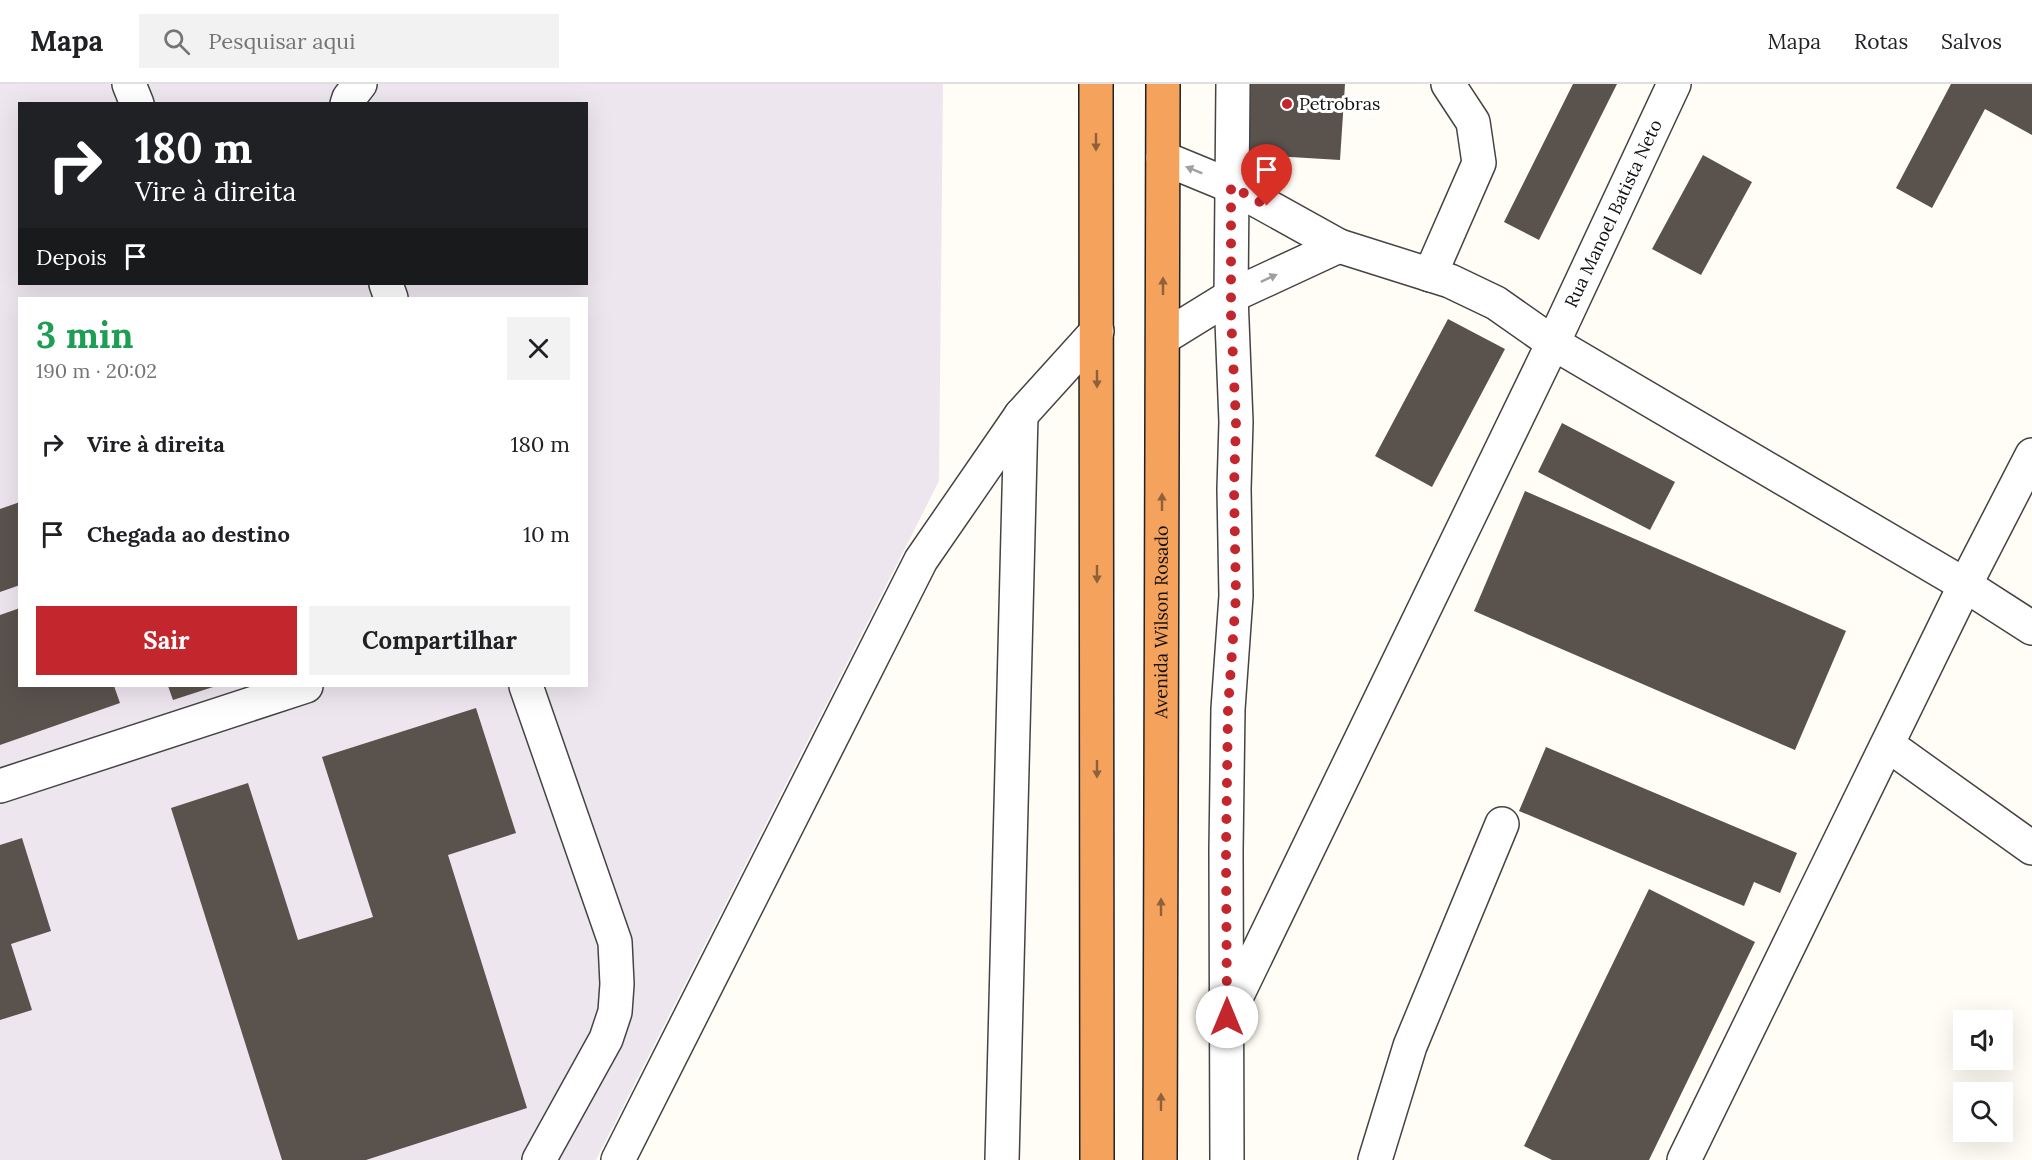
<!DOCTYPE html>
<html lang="pt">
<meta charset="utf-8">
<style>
body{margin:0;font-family:Lora,serif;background:#f2f2f2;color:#202124;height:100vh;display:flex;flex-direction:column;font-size:22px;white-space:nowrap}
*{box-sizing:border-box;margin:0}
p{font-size:20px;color:#757577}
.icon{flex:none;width:33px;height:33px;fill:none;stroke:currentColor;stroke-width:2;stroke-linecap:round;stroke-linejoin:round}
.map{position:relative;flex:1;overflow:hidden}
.side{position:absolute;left:18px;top:213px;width:570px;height:390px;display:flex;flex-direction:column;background:#fff;border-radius:0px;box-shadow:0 6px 24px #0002}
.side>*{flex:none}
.top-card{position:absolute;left:18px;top:18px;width:570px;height:183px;border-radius:0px;box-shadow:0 6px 24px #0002;background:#202124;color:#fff;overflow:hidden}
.controls{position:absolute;left:1953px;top:926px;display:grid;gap:12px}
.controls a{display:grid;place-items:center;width:60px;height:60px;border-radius:0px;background:#fff;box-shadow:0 6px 24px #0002;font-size:30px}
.pin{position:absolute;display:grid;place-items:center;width:51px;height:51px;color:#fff;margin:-62px -26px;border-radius:50% 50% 50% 0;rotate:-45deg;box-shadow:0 0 6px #0007}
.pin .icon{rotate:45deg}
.me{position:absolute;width:66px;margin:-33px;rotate:0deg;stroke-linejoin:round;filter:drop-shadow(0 0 4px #0008)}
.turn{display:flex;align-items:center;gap:21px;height:126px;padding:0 18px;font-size:27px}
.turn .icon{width:78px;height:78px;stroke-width:2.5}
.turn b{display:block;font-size:42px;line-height:51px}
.then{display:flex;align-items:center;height:57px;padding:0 18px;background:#0003;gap:12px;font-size:22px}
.round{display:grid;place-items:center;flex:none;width:63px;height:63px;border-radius:0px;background:#f2f2f2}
.headline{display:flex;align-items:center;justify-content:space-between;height:102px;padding:0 18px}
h1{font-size:36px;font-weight:800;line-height:45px;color:#1e9e55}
.button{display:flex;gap:12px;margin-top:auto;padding:12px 18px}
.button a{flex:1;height:69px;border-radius:0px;background:#c4262e;color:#fff;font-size:24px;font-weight:800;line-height:69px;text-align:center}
.button a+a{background:#f2f2f2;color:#202124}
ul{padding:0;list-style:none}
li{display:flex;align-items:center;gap:18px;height:90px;padding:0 18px}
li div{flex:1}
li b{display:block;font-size:22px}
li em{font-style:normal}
header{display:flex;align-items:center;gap:36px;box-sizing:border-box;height:84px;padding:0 30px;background:#fff;border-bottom:2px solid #e0e0e0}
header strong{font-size:28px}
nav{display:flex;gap:33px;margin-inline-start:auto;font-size:21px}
.search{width:420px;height:54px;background:#f2f2f2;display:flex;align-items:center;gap:15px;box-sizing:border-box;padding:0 21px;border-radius:0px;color:#757577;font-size:22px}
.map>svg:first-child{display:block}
.industrial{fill:#eee6ef;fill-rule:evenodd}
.building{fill:#5a524d}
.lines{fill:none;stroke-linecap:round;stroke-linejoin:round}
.minor-casing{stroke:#444;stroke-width:36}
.highway-casing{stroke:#222;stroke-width:36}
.minor{stroke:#fff;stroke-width:33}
.highway{stroke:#f5a25d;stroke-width:33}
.oneway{fill:#8e613b}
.oneway2{fill:#a0a0a0}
.route{stroke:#c4262e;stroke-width:10;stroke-dasharray:0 18}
.poi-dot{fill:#c4262e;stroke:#fff;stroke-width:2}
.labels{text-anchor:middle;stroke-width:6;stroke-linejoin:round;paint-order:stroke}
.poi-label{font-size:18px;fill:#111;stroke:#fff;text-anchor:start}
.street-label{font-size:18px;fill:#111;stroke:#fff}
</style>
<header>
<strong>Mapa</strong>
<div class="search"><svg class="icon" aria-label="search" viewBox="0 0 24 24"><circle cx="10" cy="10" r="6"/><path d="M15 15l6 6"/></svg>Pesquisar aqui</div>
<nav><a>Mapa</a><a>Rotas</a><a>Salvos</a></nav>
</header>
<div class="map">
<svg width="2032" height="1076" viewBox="0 0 2032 1076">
<rect width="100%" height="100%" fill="#fffdf5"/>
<!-- industrial -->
<path class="industrial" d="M 0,0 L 943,0 L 939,397 L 596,1076 L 0,1076 ZM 20,20 L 586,20 L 586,200 L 20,200 ZM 20,214 L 586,214 L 586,602 L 20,602 Z"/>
<!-- building -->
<path class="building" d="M 1245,0 L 1345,0 L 1340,76 L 1240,70 Z
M 1573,0 L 1617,0 L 1539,156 L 1504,138 Z
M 1951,0 L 2032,0 L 2032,51 L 1985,25 L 1932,124 L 1896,104 Z
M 1703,71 L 1752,98 L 1701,191 L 1652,165 Z
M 1448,235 L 1505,265 L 1432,403 L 1375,372 Z
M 1562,339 L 1675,398 L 1650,446 L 1538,388 Z
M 1525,407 L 1846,547 L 1795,666 L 1474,527 Z
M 20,418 L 20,501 L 0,508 L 0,425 Z
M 20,524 L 20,602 L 114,602 L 120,619 L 0,661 L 0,531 Z
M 168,602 L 216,602 L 173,616 Z
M 476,624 L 516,749 L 448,771 L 527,1024 L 366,1076 L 282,1076 L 171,724 L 248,699 L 298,856 L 373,833 L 322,673 Z
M 1546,663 L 1797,769 L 1780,809 L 1754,798 L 1744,822 L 1519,727 Z
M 22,754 L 51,847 L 11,860 L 32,926 L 0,936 L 0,761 Z
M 1649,805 L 1755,858 L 1649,1076 L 1552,1076 L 1524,1062 Z"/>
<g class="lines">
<defs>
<g id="minor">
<path d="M 129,0 L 137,20"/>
<path d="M 347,20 L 349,14 L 360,0"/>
<path d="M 1163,74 L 1231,102 L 1339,162 L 1450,197 L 1496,219 L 1553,259 L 1965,501 L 2032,544"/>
<path d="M 1430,191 L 1479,79 L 1473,38 L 1448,0"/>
<path d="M 386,200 L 391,214"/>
<path d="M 1163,254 L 1231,212 L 1339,162"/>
<path d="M 526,602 L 615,858 L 617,900 L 615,928 L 606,955 L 539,1076"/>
<path d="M 1888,661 L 2032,764"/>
<path d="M 0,702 L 306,602"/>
<path id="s1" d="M 1230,926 L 1553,259 L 1674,0"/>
<path d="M 618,1076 L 921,476 L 1021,331 L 1097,247"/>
<path d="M 1002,1076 L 1021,331"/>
<path d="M 1227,1076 L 1226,766 L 1228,625 L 1236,512 L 1234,405 L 1236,338 L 1231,212 L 1233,0"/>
<path d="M 1375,1076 L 1410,962 L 1502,740"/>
<path d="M 1684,1076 L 1965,501 L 2032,371"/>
</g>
<g id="highway">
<path d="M 1096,0 L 1097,1076"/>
<path id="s2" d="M 1160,1076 L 1163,0"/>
</g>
</defs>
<!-- minor casing -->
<use href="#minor" class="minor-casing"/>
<!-- highway casing -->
<use href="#highway" class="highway-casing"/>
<!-- minor -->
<use href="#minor" class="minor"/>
<!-- highway -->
<use href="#highway" class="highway"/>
</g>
<!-- one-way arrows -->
<defs><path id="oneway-solid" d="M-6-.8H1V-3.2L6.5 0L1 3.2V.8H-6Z" transform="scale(1.5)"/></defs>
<g class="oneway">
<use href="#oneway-solid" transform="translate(1096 58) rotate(90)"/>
<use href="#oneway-solid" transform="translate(1163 202) rotate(-90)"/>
<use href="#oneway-solid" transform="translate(1097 295) rotate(90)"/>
<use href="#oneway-solid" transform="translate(1162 418) rotate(-90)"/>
<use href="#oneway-solid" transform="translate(1097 490) rotate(90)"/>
<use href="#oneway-solid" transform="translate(1097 685) rotate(90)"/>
<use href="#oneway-solid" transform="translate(1161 823) rotate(-90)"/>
<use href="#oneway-solid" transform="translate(1161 1018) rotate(-90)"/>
</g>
<g class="oneway2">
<use href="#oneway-solid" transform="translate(1194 86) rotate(-158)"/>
<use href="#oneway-solid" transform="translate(1269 194) rotate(-25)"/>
</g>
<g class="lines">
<!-- route -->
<path class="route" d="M 1227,933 L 1226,766 L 1228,625 L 1236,512 L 1234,405 L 1236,338 L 1231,231 L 1231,102 L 1267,122"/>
</g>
<!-- markers -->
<circle class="poi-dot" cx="1287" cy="20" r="6"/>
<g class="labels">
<!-- poi labels -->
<g class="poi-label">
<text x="1299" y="26">Petrobras</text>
</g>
<!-- street labels -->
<g class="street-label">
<text dy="6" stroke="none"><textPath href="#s1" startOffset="884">Rua Manoel Batista Neto</textPath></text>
<text dy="6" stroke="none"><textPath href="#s2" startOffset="538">Avenida Wilson Rosado</textPath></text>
</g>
</g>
</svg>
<div class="controls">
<a><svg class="icon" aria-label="sound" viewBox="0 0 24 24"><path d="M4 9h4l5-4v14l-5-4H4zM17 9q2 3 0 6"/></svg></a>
<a><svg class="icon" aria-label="search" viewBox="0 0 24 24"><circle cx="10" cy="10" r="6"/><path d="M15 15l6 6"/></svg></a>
</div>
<div class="pin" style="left:1267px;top:122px;background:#d93025"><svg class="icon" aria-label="arrive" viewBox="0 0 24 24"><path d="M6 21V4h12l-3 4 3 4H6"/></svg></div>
<svg class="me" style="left:1227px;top:933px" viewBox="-20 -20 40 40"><circle r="19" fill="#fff"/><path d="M0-13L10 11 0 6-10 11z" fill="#c4262e"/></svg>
<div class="top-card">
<div class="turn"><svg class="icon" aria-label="right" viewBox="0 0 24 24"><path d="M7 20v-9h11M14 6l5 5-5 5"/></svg><div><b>180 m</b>Vire à direita</div></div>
<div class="then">Depois<svg class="icon" aria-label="arrive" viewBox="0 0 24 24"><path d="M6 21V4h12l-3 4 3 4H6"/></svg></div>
</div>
<section class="side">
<div class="headline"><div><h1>3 min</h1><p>190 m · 20:02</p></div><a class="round"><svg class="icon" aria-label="close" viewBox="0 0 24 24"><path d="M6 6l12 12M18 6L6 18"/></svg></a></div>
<ul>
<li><svg class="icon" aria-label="right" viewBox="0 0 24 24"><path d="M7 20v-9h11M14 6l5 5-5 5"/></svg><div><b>Vire à direita</b></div><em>180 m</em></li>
<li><svg class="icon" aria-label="arrive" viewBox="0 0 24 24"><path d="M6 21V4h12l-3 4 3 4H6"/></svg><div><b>Chegada ao destino</b></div><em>10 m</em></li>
</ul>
<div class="button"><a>Sair</a><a>Compartilhar</a></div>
</section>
</div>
